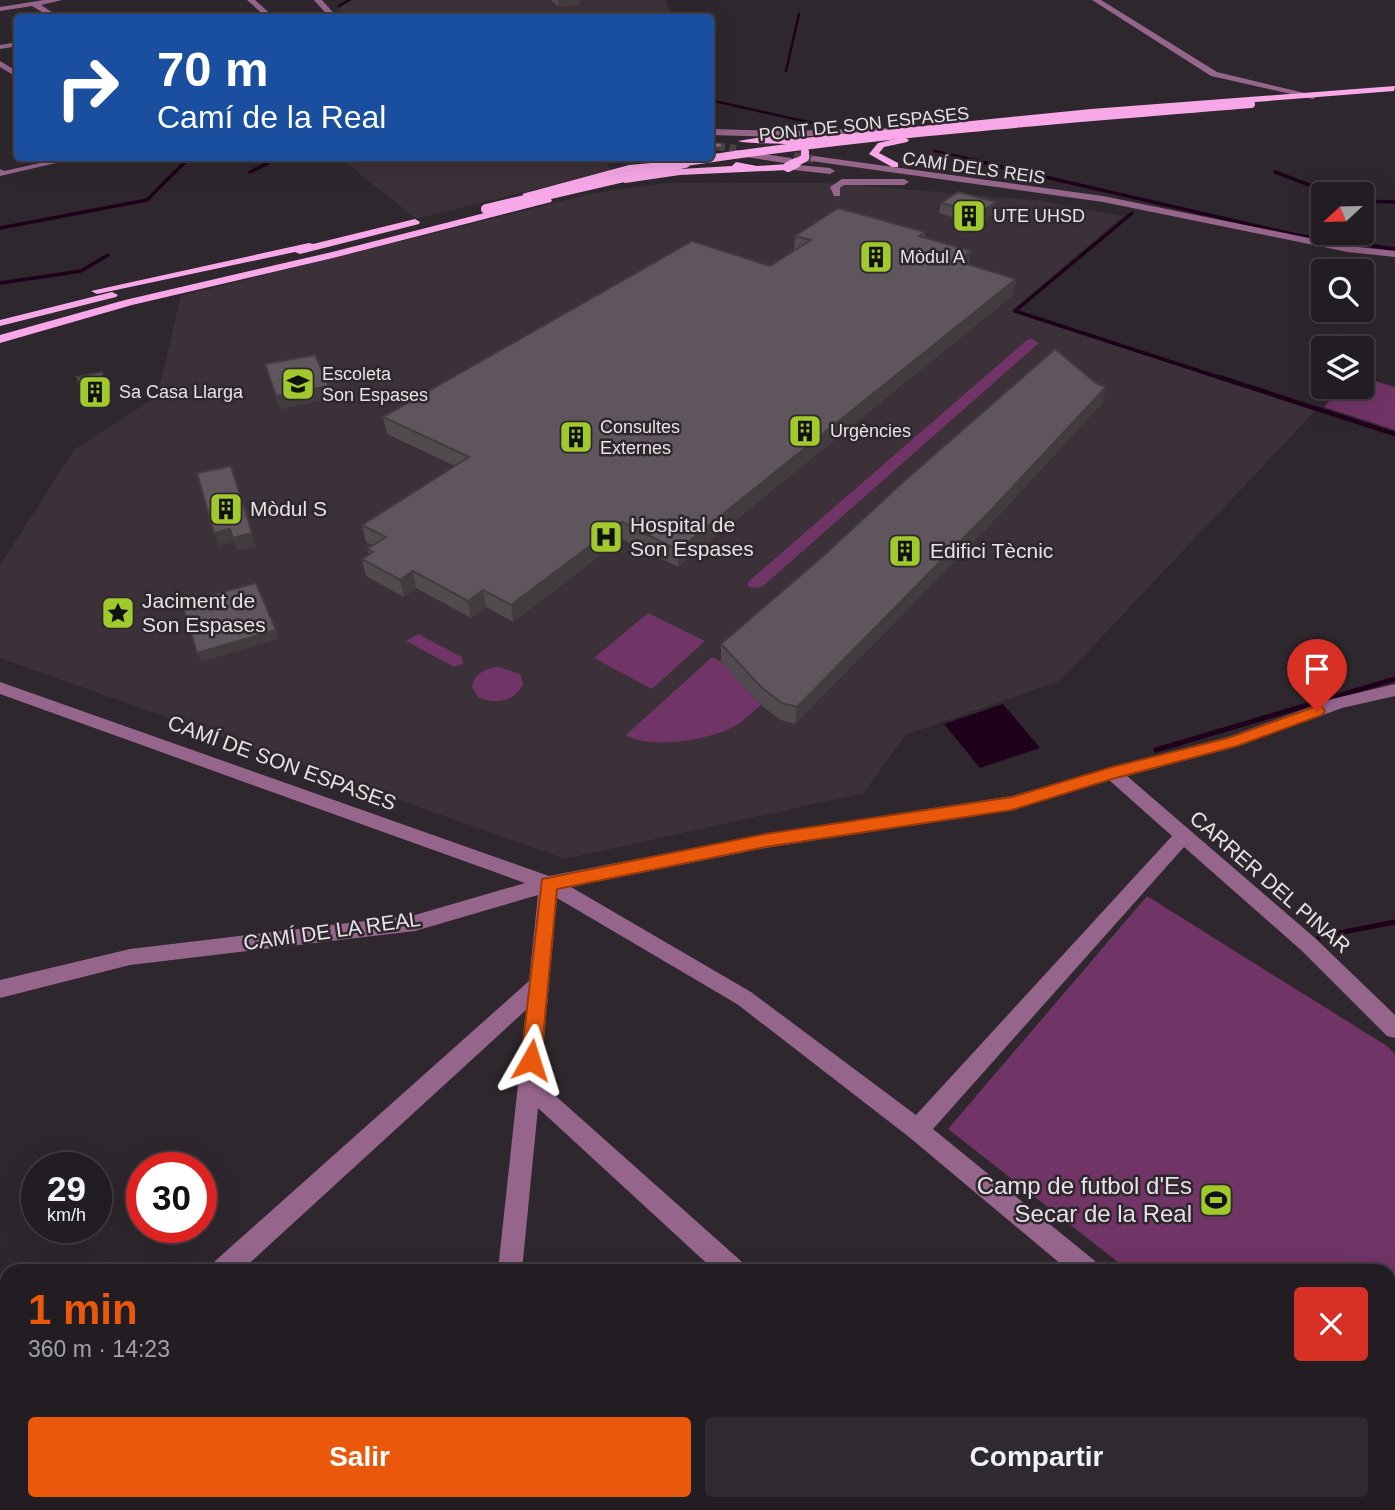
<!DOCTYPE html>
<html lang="es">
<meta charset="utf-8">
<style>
body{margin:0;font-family:Arial,sans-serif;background:#2e2a2f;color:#f1f3f6;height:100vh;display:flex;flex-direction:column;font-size:26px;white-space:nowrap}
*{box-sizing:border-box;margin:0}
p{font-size:23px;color:#a2a2a5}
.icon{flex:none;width:38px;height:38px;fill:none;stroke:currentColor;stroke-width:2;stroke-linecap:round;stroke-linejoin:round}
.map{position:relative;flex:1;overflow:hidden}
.side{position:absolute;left:0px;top:1264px;width:1396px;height:247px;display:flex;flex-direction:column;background:#221d22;border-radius:21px 21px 0 0;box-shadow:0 7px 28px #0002,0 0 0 2px #3f3b40}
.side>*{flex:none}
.hud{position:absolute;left:14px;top:14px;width:700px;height:147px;border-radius:7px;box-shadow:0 7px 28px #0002,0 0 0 2px #3f3b40;background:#1a4fa0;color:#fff;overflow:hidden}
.needle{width:46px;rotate:248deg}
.controls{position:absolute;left:1311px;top:182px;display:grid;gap:14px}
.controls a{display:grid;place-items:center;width:63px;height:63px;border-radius:7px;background:#221d22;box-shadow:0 7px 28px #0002,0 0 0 2px #3f3b40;font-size:35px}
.speed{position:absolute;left:21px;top:1152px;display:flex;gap:14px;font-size:35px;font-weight:700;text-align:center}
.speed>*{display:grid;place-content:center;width:91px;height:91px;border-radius:50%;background:#221d22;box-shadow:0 7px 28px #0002,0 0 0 2px #3f3b40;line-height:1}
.speed small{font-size:18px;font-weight:400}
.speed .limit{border:10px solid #d22;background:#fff;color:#111}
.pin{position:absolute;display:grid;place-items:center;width:60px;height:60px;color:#fff;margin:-72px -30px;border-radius:50% 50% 50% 0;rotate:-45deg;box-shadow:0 0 7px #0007}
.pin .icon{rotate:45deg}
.me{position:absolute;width:77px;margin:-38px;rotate:6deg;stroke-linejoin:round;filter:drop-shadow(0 0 5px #0008)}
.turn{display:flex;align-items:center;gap:24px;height:147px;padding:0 28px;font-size:32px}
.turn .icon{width:91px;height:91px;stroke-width:2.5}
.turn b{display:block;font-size:49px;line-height:60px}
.round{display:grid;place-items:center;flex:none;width:74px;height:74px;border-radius:7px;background:#2e2a2f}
.summary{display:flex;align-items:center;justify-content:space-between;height:119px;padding:0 28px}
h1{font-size:42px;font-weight:700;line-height:52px;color:#ea580c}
.button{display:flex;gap:14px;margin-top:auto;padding:14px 28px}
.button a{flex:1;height:80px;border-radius:7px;background:#ea580c;color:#fff;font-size:28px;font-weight:700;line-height:80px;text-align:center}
.button a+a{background:#2e2a2f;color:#f1f3f6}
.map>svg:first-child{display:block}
.built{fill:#3c3039}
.green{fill:#703466}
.water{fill:#1f001b}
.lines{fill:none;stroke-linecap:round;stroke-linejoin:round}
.stream-far3{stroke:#1f001b;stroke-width:2.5}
.stream-far2{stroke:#1f001b;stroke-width:3.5}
.stream-far1{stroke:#1f001b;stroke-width:4.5}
.stream{stroke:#1f001b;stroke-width:5}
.minor-tunnel{stroke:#4a4349;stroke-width:8;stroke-dasharray:8 4.5;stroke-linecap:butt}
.minor{fill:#96658c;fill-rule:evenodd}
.major{fill:#f8a8e8;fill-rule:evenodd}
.major-bridge-far1{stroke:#f8a8e8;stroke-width:8}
.major-bridge{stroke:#f8a8e8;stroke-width:10}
.wall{fill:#514a4f}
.shaded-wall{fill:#423c40}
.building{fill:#5e565c;stroke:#423c40;stroke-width:2}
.route{fill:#ea580c;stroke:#983908;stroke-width:2}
.labels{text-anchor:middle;stroke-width:5;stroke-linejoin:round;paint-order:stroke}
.far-street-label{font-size:18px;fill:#e7e2e5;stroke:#2e272d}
.far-poi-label{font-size:18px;fill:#e7e2e5;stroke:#2e272d;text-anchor:start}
.poi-label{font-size:21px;fill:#e7e2e5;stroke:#2e272d;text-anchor:start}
.street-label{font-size:21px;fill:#e7e2e5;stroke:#2e272d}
.near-poi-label{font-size:24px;fill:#e7e2e5;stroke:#2e272d;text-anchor:end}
</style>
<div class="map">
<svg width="1395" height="1510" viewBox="0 0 1395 1510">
<rect width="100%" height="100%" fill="#2e272d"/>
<!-- built -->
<path class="built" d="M 353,0 L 666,0 L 672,17 L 350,18 L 336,9 Z
M 340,158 L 603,158 L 611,170 L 416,219 Z
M 666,183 L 827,183 L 1037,200 L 1123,216 L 1011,311 L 1315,411 L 1060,681 L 905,735 L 864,793 L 565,859 L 0,658 L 0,565 L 74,450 L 157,396 L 181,296 L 595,193 Z"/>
<!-- green -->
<path class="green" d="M 1032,339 L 1039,343 L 762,587 L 751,588 L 748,586 L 748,582 L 1027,340 Z
M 1362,377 L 1395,387 L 1395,430 L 1324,407 L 1343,387 L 1362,387 Z
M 648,613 L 705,641 L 652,689 L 594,658 Z
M 418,634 L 462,657 L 463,664 L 454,667 L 406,641 Z
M 712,657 L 721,662 L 761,705 C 752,712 744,721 735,726 C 710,740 650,750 626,735 Z
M 499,667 L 520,674 L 523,684 C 515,702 494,705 478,697 L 472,687 C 475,673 486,668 499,667 Z
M 1147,896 L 1387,1046 L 1395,1054 L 1395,1482 L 1390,1477 L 1390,1270 L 1128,1270 L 948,1129 Z
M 706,1266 L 711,1270 L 530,1270 L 530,1268 Z
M 507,1503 L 953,1503 L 960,1510 L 506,1510 Z"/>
<!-- water -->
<path class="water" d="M 1003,704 L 1040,748 L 980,768 L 944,724 Z"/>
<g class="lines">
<!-- stream-far3 -->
<path class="stream-far3" d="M 339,6 L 349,0
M 314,18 L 322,14
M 786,71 L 799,14
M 710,100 L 821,125
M 935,151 L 992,164
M 183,164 L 189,158
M 265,164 L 277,158"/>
<!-- stream-far2 -->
<path class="stream-far2" d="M 985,163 L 1296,235 L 1395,249
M 250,172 L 268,163
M 1275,172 L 1333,194
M 1362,201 L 1395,202
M 1132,213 L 1015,311 L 1224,379
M 0,228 L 147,200 L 184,163
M 0,283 L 81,271 L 108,255"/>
<!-- stream-far1 -->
<path class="stream-far1" d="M 1219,377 L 1395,434"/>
<!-- stream -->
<path class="stream" d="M 1156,750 L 1395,679
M 1319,937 L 1395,922"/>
<!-- minor-tunnel -->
<path class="minor-tunnel" d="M 717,146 L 736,149
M 794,156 L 814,159"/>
<!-- minor -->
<path class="minor" d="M 44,0 L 62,0 L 41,5 L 61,18 L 52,18 L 32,6 L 0,11 L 0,7 Z
M 247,0 L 255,0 L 275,18 L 267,18 Z
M 314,0 L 322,0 L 338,18 L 330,18 Z
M 1092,0 L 1101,0 L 1217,72 L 1317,96 L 1313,99 L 1211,76 Z
M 18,42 L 18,46 L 0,49 L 0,45 Z
M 0,61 L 18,72 L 18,78 L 0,67 Z
M 894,128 L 897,129 L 897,133 L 782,137 L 710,135 L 710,129 L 782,131 Z
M 710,142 L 720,144 L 722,146 L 710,148 Z
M 736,150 L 791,158 L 796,161 L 791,164 L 733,155 L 731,153 Z
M 814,156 L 1103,196 L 1348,246 L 1395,251 L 1395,257 L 1348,252 L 1103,202 L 811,161 L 811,157 Z
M 63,158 L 78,158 L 0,176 L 0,169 L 4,171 Z
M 788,164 L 830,168 L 835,171 L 830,174 L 785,169 L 783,167 Z
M 842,179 L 904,179 L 909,182 L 904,185 L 844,185 L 840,188 L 840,196 L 834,196 L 830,187 Z
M 0,682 L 549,876 L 765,834 L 1012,796 L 1112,767 L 1228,737 L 1332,699 L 1395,684 L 1395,696 L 1342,708 L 1238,746 L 1127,776 L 1315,938 L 1395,1015 L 1395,1038 L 1387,1036 L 1301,950 L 1184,847 L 933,1129 L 1095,1261 L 1098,1270 L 1068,1270 L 909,1137 L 737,1004 L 557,898 L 540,1082 L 741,1261 L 744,1270 L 714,1270 L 538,1108 L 522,1270 L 498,1270 L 526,1010 L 242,1270 L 212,1270 L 215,1261 L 529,981 L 538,895 L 415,931 L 130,965 L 0,998 L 0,980 L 130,949 L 415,915 L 525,883 L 0,694 ZM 1109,780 L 1172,836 L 916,1115 L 751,992 L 571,887 L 765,848 L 1012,810 Z
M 7,1453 L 7,1484 L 0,1487 L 0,1456 Z
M 310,1503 L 342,1503 L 339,1510 L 307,1510 Z
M 473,1503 L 501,1503 L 501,1510 L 473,1510 Z
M 969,1503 L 1002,1503 L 1005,1510 L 972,1510 Z
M 1229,1503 L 1258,1503 L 1255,1510 L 1226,1510 Z
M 1355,1503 L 1389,1503 L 1392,1510 L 1358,1510 Z"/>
<!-- major -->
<path class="major" d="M 1395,86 L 1394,91 L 1091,115 L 794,145 C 782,143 745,144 738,141 L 769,136 L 794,139 L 1091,109 Z
M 904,137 L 909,140 L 907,142 L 884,147 L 879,153 L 898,163 L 898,167 L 892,167 L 869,154 L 878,143 Z
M 663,162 L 666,163 L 666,167 L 629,171 L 527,197 L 522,194 L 629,165 Z
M 736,162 L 757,166 L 788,164 L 793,167 L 788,170 L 680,175 L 625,183 L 620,180 L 680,169 L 732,166 Z
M 547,197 L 552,200 L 551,202 L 333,258 L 132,305 L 0,343 L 0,335 L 125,300 L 332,252 Z
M 415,219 L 420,222 L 419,224 L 300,254 L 295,252 L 97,294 L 91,291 L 309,243 L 313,244 Z
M 112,292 L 118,295 L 116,297 L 0,326 L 0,320 Z"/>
<!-- major-bridge-far1 -->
<path class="major-bridge-far1" d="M 674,164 C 865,134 1059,120 1251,104
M 793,164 L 805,158 L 805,152"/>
<!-- major-bridge -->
<path class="major-bridge" d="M 788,167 L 796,163
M 486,209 L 685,163"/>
</g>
<!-- wall -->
<path class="wall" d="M 551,0 L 580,0 L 580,5 L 558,7 Z
M 996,202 L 994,213 L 978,225 L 939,213 L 941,203 Z
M 925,232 L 924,238 L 971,251 L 969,264 L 1016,279 L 1013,295 L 678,567 L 622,539 L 513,622 L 486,607 L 471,618 L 416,588 L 404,597 L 366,576 L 362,559 L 369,555 L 367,549 L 373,546 L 366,542 L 362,525 L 455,466 L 387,434 L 383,417 L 770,266 L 794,250 L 795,236 Z
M 265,364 L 329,386 L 331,398 L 280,409 Z
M 1096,383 L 1106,387 L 1102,403 L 989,526 L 795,724 L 781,720 L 761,705 L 721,662 L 721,644 L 821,558 Z"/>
<!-- shaded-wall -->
<path class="shaded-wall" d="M 558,0 L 580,0 L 580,5 L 558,7 Z
M 996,202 L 994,213 L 978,225 L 980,213 Z
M 971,251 L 968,266 L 958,261 Z
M 1016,279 L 1013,295 L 678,567 L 678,550 Z
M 102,372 L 110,400 L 85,404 L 82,396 Z
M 329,386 L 331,398 L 280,409 L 276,396 Z
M 1106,387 L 1102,403 L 989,526 L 795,724 L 797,707 Z
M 622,522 L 622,539 L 513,622 L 511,605 Z
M 230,529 L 252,533 L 256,546 L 237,551 L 234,542 L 219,546 L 214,533 Z
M 413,571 L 416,588 L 404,597 L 400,580 Z
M 483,590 L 486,607 L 471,618 L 468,601 Z
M 276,630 L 279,639 L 201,662 L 197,653 Z"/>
<!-- building -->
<path class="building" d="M 958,192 L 996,202 L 980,213 L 941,203 Z
M 838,208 L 925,232 L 919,236 L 971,251 L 958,261 L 1016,279 L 678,550 L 622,522 L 511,605 L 483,590 L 468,601 L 413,571 L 400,580 L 362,559 L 373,552 L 367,549 L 386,537 L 362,525 L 469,457 L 383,417 L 692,241 L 770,266 L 811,240 L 795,236 Z
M 1055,349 L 1096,383 L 1106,387 L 992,509 L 797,707 L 782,703 L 762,688 L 721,644 L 821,558 L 903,482 Z
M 315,355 L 329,386 L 276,396 L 265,364 Z
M 102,372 L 107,391 L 82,396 L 77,377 Z
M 231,466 L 252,533 L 233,538 L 230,529 L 214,533 L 197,473 Z
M 256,583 L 276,630 L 197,653 L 182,603 Z"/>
<!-- route -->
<path class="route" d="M 1317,706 L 1322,707 L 1325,711 L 1322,715 L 1237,746 L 1112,779 L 1012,810 L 765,847 L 557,889 L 541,1060 L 538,1067 L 531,1069 L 524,1067 L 521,1060 L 542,879 L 765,834 L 1012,797 L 1112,767 L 1228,738 Z"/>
<!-- icons -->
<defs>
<symbol id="building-square" viewBox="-11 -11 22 22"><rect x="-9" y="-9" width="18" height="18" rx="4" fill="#a0c92b" stroke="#2e272d"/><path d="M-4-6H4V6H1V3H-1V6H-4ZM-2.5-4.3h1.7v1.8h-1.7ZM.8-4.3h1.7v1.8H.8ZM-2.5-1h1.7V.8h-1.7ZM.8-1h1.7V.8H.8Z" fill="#111"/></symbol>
<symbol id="school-square" viewBox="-11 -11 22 22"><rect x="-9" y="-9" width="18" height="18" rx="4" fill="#a0c92b" stroke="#2e272d"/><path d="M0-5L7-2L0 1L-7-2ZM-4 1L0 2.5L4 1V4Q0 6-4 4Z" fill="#111"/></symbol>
<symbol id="hospital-square" viewBox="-11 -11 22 22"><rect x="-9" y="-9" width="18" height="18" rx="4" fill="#a0c92b" stroke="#2e272d"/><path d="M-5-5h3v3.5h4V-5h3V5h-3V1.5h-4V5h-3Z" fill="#111"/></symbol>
<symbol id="sight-square" viewBox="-11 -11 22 22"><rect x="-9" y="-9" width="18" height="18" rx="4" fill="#a0c92b" stroke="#2e272d"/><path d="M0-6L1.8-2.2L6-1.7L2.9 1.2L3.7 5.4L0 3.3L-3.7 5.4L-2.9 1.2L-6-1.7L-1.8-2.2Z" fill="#111"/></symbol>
<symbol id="stadium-square" viewBox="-11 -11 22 22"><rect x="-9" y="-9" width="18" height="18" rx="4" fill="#a0c92b" stroke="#2e272d"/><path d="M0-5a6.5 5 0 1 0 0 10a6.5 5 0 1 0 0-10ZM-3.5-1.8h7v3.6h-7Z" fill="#111"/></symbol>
</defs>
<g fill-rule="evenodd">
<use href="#building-square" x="950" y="197" width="38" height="38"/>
<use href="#building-square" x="857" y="238" width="38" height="38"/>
<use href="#school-square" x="279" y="365" width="38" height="38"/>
<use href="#building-square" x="76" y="373" width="38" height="38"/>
<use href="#building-square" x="786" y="412" width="38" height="38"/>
<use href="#building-square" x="557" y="418" width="38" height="38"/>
<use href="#building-square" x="207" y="490" width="38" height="38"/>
<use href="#hospital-square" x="587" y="518" width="38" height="38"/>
<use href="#building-square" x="886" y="532" width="38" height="38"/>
<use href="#sight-square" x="99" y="594" width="38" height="38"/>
<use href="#stadium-square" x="1197" y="1181" width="38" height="38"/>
</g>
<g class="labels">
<!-- far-street labels -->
<g class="far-street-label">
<text transform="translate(864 124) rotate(-6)" y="6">PONT DE SON ESPASES</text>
<text transform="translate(974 168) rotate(8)" y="6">CAMÍ DELS REIS</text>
</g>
<!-- far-poi labels -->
<g class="far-poi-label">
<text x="993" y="222">UTE UHSD</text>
<text x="900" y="263">Mòdul A</text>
<text x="322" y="380">Escoleta<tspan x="322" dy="21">Son Espases</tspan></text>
<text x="119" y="398">Sa Casa Llarga</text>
<text x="600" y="433">Consultes<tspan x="600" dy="21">Externes</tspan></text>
<text x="830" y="437">Urgències</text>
</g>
<!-- poi labels -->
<g class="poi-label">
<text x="250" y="516">Mòdul S</text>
<text x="630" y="532">Hospital de<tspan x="630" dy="24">Son Espases</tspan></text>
<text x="930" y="558">Edifici Tècnic</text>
<text x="142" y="608">Jaciment de<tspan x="142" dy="24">Son Espases</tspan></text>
</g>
<!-- street labels -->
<g class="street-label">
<text transform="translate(282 763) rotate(20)" y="7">CAMÍ DE SON ESPASES</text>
<text transform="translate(1270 882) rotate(41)" y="7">CARRER DEL PINAR</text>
<text transform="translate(332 931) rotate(-8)" y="7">CAMÍ DE LA REAL</text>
</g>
<!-- near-poi labels -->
<g class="near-poi-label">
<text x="1192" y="1194">Camp de futbol d'Es<tspan x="1192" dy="28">Secar de la Real</tspan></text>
</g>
</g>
</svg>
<div class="controls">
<a><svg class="needle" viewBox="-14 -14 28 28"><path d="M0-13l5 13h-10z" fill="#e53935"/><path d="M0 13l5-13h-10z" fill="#a2a2a5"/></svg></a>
<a><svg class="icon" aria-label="search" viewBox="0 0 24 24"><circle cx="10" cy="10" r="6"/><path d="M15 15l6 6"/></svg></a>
<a><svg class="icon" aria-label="layers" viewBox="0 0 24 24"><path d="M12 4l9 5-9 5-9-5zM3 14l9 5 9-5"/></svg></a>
</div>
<div class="speed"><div>29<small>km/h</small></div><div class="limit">30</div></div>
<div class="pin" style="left:1317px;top:711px;background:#d93025"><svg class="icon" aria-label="arrive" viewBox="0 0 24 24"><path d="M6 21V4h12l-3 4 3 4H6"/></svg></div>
<svg class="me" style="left:531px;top:1060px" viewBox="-20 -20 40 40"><path d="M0-17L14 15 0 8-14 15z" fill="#ea580c" stroke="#fff" stroke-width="4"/></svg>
<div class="hud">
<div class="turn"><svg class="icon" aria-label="right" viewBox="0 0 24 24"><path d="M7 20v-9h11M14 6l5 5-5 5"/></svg><div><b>70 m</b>Camí de la Real</div></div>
</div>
<section class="side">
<div class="summary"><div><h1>1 min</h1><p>360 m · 14:23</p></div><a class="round" style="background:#d93025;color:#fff"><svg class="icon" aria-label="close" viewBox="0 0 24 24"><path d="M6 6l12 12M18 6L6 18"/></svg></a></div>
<div class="button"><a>Salir</a><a>Compartir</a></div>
</section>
</div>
